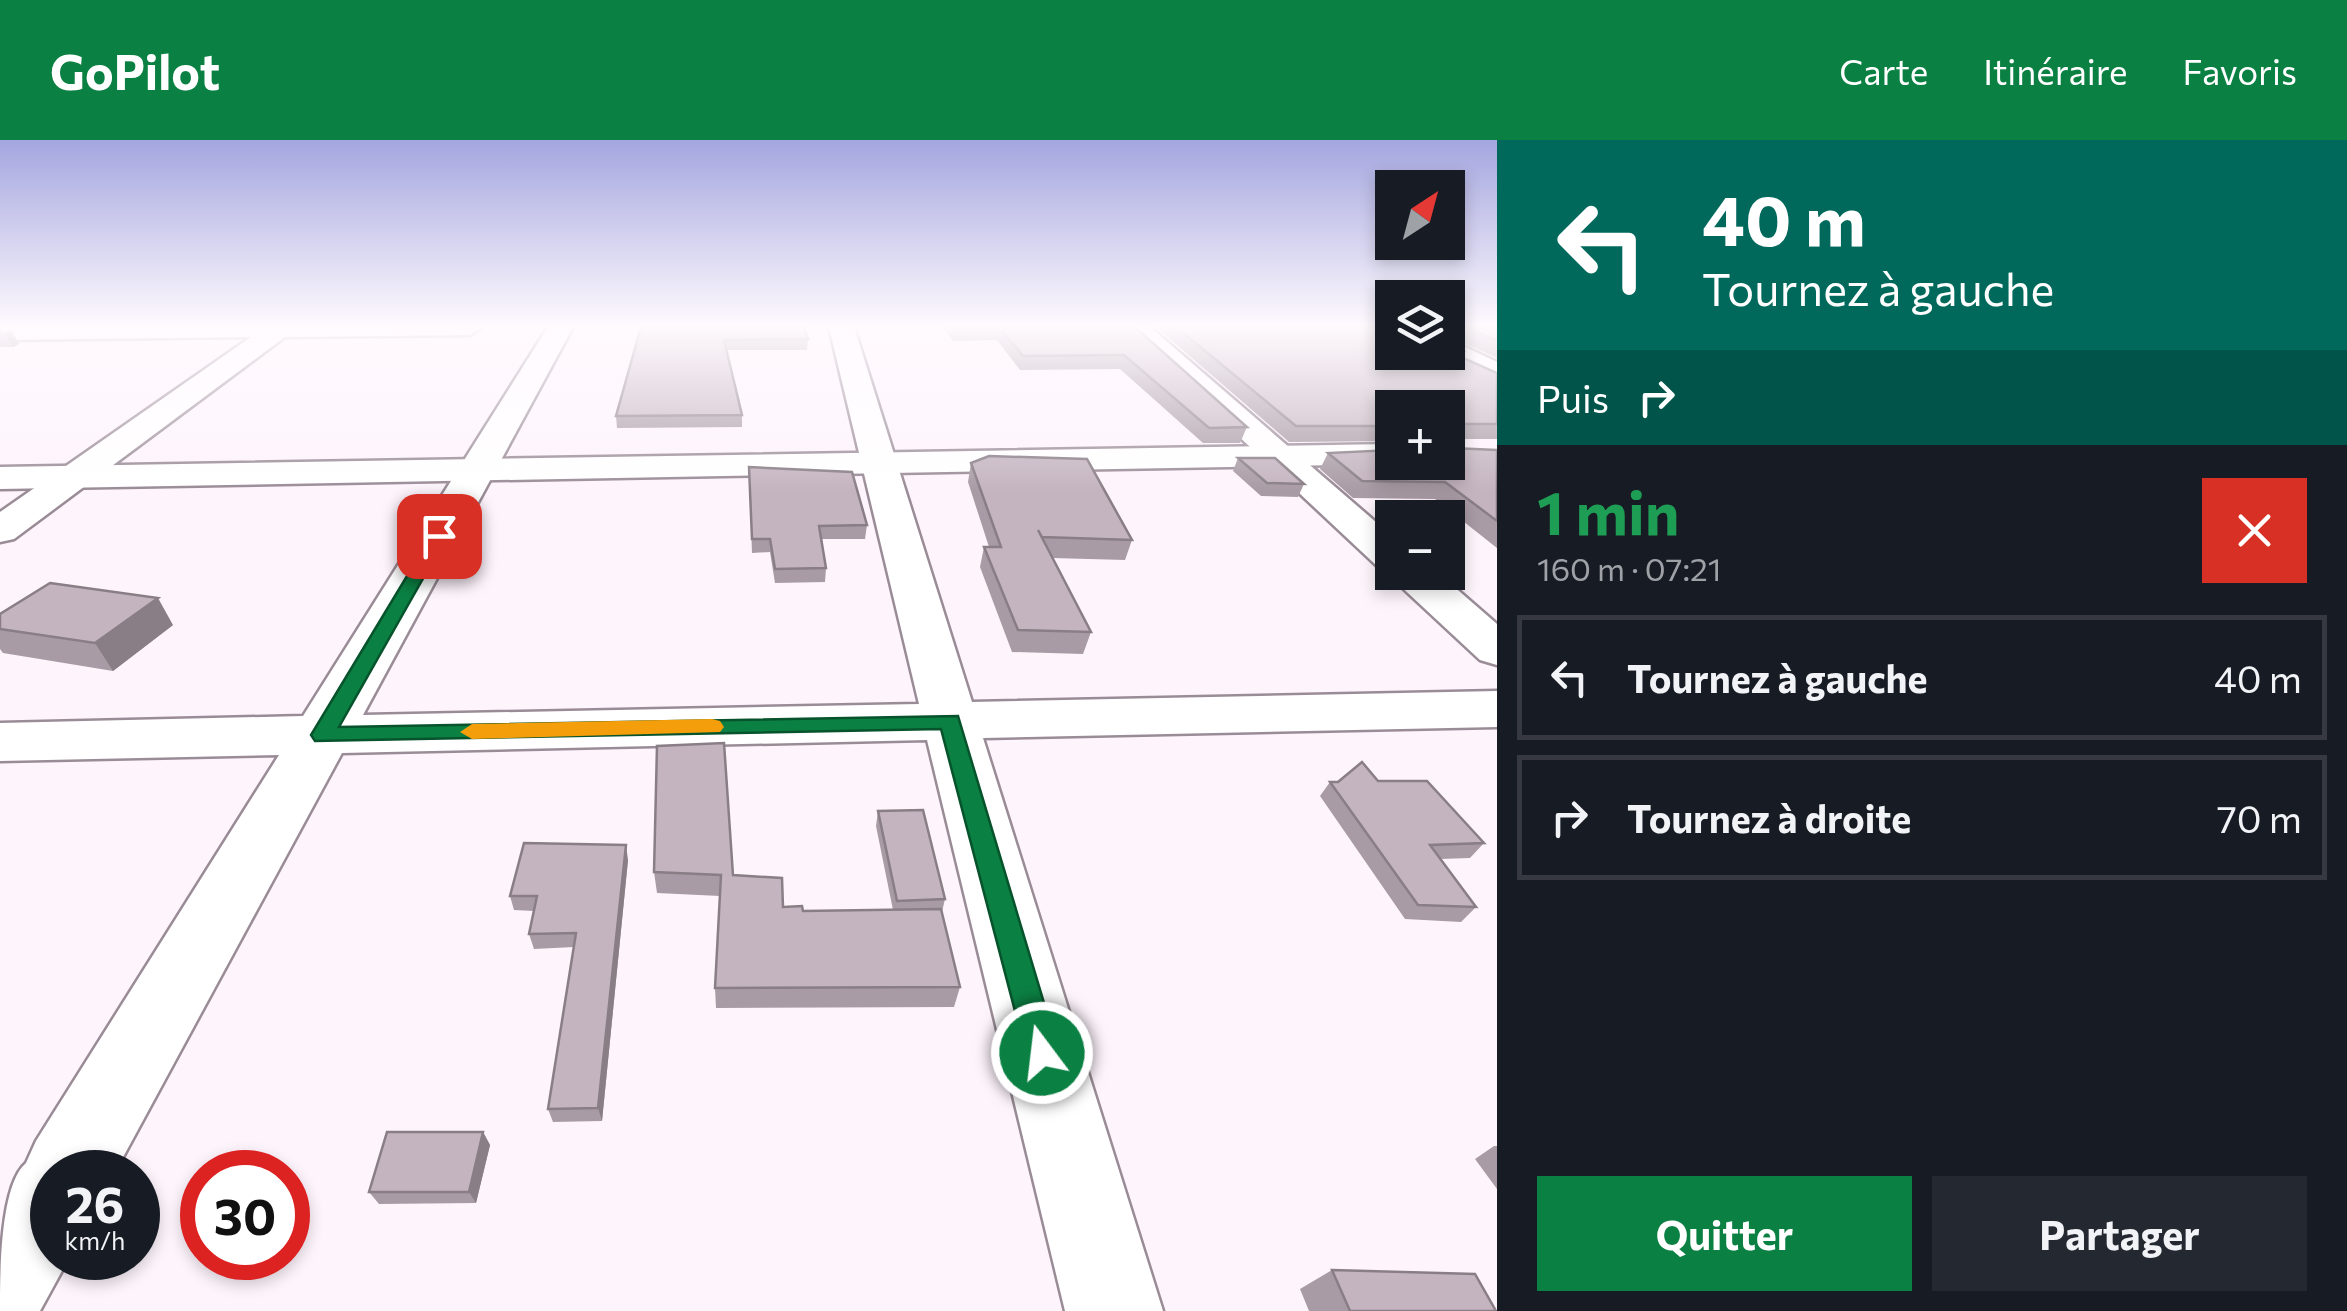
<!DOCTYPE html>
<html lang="fr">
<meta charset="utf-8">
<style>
body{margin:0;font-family:Commissioner,sans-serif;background:#242831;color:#f1f3f6;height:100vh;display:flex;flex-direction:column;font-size:38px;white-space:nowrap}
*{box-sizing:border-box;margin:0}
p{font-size:32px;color:#9ea1a6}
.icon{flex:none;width:55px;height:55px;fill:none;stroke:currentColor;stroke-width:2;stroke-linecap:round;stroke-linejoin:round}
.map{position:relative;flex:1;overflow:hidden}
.details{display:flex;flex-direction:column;background:#171b24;width:850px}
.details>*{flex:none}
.banner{background:#00695c;color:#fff;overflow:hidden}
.needle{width:65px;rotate:36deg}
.buttons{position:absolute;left:1375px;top:30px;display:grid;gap:20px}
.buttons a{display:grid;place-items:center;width:90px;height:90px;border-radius:0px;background:#171b24;box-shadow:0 5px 15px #0003;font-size:50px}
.speed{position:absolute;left:30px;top:1010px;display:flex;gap:20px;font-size:50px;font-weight:700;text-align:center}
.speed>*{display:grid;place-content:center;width:130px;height:130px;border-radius:50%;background:#171b24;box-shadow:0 5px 15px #0003;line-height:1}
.speed small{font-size:25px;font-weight:400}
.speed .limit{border:15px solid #d22;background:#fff;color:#111}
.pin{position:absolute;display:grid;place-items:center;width:85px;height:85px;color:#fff;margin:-42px;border-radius:20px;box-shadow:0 5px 15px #0006}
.me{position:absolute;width:110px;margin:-55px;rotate:345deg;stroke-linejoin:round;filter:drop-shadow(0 0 8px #0008)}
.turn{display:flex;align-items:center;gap:35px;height:210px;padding:0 40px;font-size:45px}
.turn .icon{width:130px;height:130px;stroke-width:2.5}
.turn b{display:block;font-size:70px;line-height:85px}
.then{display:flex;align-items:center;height:95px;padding:0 40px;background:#0003;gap:20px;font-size:38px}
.round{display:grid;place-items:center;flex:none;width:105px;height:105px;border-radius:0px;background:#242831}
.summary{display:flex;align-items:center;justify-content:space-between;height:170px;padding:0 40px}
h1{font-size:60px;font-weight:700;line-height:75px;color:#1e9e55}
.button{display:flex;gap:20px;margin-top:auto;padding:20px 40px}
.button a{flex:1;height:115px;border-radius:0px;background:#0b8043;color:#fff;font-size:40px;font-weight:700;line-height:115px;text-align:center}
.button a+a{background:#242831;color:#f1f3f6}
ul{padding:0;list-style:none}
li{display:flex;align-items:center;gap:30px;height:125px;margin:0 20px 15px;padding:0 20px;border:5px solid #363941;border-radius:0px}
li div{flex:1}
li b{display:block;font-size:38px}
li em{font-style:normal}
header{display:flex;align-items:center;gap:60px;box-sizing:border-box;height:140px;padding:0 50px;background:#0b8043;color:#fff}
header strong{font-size:48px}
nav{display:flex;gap:55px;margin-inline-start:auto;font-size:35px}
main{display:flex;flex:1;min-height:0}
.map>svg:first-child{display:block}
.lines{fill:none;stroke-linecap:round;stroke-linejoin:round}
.minor-casing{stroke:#9a8c97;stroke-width:5}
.major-casing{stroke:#9a8c97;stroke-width:5}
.minor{fill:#fff;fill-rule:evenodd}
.major{fill:#fff;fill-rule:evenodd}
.wall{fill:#a99ba5}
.shaded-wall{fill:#897e86}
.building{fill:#c4b4c0;stroke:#897e86;stroke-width:2.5}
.route{fill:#0b8043;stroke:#07532c;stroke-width:2.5}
.slow{fill:#f59e0b}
</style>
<header>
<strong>GoPilot</strong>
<nav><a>Carte</a><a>Itinéraire</a><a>Favoris</a></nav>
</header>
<main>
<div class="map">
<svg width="1497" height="1171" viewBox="0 0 1497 1171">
<rect width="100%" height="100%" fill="#fef4fc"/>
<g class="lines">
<defs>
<path id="minor" d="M 0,187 L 482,187 L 470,195 L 285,197 L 14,399 L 0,402 L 0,372 L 251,197 L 0,200 Z
M 548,187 L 573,187 L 363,575 L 919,564 L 829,187 L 854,187 L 972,562 L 1497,551 L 1497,587 L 983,598 L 1163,1171 L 1065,1171 L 927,600 L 342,613 L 115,1032 L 52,1032 L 52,1118 L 69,1118 L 40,1171 L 0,1171 C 0,1132 0,1045 26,1023 L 36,1001 L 279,615 L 0,621 L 0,583 L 303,576 Z
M 1122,187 L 1150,187 L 1392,396 L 1392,432 L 1437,432 L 1497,484 L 1497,525 L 1480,520 L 1395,441 L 1390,429 L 1377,426 Z
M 1448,199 L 1497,222 L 1497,242 L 1439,213 L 1448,212 Z"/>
<path id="major" d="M 1392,304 L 1392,322 L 1400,322 L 1392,324 L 0,349 L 0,327 Z"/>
</defs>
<!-- minor casing -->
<use href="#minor" class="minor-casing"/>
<!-- major casing -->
<use href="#major" class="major-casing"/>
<!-- minor -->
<use href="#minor" class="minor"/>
<!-- major -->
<use href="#major" class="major"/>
</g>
<!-- wall -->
<path class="wall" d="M 641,187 L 808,199 L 807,210 L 726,210 L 742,275 L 742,287 L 617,288 L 616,276 Z
M 943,187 L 1135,187 L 1247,287 L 1240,303 L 1203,303 L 1120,229 L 1020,230 L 997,200 L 953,201 Z
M 1156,187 L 1392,187 L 1463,211 L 1460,216 L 1497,233 L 1497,299 L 1454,299 L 1452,308 L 1497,310 L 1497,408 L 1435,359 L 1353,358 L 1320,329 L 1328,313 L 1448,322 L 1392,268 L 1392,301 L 1289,302 Z
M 1448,187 L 1497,187 L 1497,218 L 1451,197 Z
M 0,189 L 19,204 L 13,207 L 0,207 Z
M 1238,318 L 1304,344 L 1298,357 L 1261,356 L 1233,331 Z
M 971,323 L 1132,400 L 1125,420 L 1052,418 L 1091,492 L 1083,514 L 1012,512 L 980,427 L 984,407 L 989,407 L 968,342 Z
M 749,327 L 867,385 L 865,399 L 822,399 L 826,428 L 825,442 L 775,443 L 770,412 L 752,413 Z
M 0,474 L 173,485 L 113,531 L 3,513 L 0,509 Z
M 1378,641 L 1484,703 L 1470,718 L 1441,719 L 1476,767 L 1461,782 L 1405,779 L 1320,656 L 1330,642 Z
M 878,671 L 945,759 L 942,772 L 960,847 L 954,867 L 716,868 L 715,848 L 720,756 L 657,753 L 654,732 L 733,735 L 783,767 L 803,771 L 893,770 L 876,686 Z
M 628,720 L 602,981 L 553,982 L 548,969 L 574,807 L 534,809 L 529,794 L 534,771 L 514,770 L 510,756 Z
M 483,992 L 490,1005 L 476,1063 L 379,1064 L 369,1052 Z
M 1494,1006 L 1497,1006 L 1497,1049 L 1475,1019 Z
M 1332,1130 L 1496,1171 L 1309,1171 L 1300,1149 Z"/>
<!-- shaded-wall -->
<path class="shaded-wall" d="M 11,190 L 19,204 L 13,207 L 5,193 Z
M 158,458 L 173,485 L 113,531 L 95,503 Z
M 626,705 L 628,720 L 602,981 L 598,968 Z
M 483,992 L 490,1005 L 476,1063 L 469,1052 Z"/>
<!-- building -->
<path class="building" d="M 641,187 L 804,187 L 808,199 L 724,200 L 742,275 L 616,276 Z
M 999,187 L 1135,187 L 1247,287 L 1209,288 L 1124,215 L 1023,216 Z
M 1176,187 L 1392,187 L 1392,212 L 1448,212 L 1448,203 L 1463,211 L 1450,212 L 1497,233 L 1497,284 L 1457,284 L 1452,308 L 1497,310 L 1497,381 L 1445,342 L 1362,341 L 1328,313 L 1392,310 L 1392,322 L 1448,322 L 1448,268 L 1392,268 L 1392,286 L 1296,286 Z
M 1448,187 L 1453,187 L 1452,195 L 1448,198 Z
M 1466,187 L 1497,187 L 1497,201 Z
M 989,316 L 1087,319 L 1132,400 L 1042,397 L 1038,390 L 1091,492 L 1018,490 L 984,407 L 1001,407 L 971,323 Z
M 1238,318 L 1275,318 L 1304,344 L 1267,343 Z
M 749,327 L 852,332 L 867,385 L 819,386 L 826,428 L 775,429 L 770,399 L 752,399 Z
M 50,443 L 158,458 L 95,503 L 0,489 L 0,474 Z
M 724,603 L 733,735 L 782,738 L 783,767 L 802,766 L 803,771 L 941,769 L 960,847 L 715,848 L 721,735 L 654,732 L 657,606 Z
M 1362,622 L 1378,641 L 1427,641 L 1484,703 L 1430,705 L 1476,767 L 1418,765 L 1330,642 L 1338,642 Z
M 923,670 L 945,759 L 897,761 L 878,671 Z
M 524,703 L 626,705 L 598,968 L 548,969 L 576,793 L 529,794 L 537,756 L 510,756 Z
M 387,992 L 483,992 L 469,1052 L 369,1052 Z
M 1332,1130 L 1475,1134 L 1496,1171 L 1350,1171 Z"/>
<!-- sky -->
<linearGradient id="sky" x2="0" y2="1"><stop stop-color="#a4a6df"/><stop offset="0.53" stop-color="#fffafe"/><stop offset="1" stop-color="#fffafe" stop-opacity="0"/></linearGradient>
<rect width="1497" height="351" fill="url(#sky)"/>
<!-- route -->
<path class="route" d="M 433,393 L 447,396 L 339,587 L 958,576 L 1059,913 L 1054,924 L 1042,929 L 1031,924 L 1026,913 L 941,589 L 315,601 L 311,595 Z"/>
<!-- slow -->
<path class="slow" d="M 712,579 L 720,581 L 724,587 L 720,592 L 472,599 L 460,592 L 472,584 Z"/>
</svg>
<div class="buttons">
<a><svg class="needle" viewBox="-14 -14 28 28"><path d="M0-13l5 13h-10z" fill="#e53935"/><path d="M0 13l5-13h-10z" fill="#9ea1a6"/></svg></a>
<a><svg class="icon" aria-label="layers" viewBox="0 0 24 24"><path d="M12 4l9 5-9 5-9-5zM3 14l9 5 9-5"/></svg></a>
<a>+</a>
<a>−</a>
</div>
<div class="speed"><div>26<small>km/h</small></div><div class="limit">30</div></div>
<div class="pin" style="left:439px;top:396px;background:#d93025"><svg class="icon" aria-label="arrive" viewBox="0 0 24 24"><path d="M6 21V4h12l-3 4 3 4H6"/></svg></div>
<svg class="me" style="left:1042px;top:913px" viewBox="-20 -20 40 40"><circle r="17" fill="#0b8043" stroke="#fff" stroke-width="3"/><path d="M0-11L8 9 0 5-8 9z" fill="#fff"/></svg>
</div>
<section class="details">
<div class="banner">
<div class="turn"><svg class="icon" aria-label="left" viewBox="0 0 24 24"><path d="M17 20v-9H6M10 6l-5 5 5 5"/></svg><div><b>40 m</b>Tournez à gauche</div></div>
<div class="then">Puis<svg class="icon" aria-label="right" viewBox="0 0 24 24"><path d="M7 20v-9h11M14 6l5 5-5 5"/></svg></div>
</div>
<div class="summary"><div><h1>1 min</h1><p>160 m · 07:21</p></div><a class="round" style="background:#d93025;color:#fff"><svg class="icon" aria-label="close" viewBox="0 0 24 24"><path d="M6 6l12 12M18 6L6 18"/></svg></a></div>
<ul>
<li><svg class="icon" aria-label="left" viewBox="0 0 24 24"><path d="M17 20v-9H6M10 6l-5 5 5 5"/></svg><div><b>Tournez à gauche</b></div><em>40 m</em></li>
<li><svg class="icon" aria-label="right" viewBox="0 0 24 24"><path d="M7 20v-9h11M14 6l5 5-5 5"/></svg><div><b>Tournez à droite</b></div><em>70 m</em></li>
</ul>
<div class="button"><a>Quitter</a><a>Partager</a></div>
</section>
</main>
